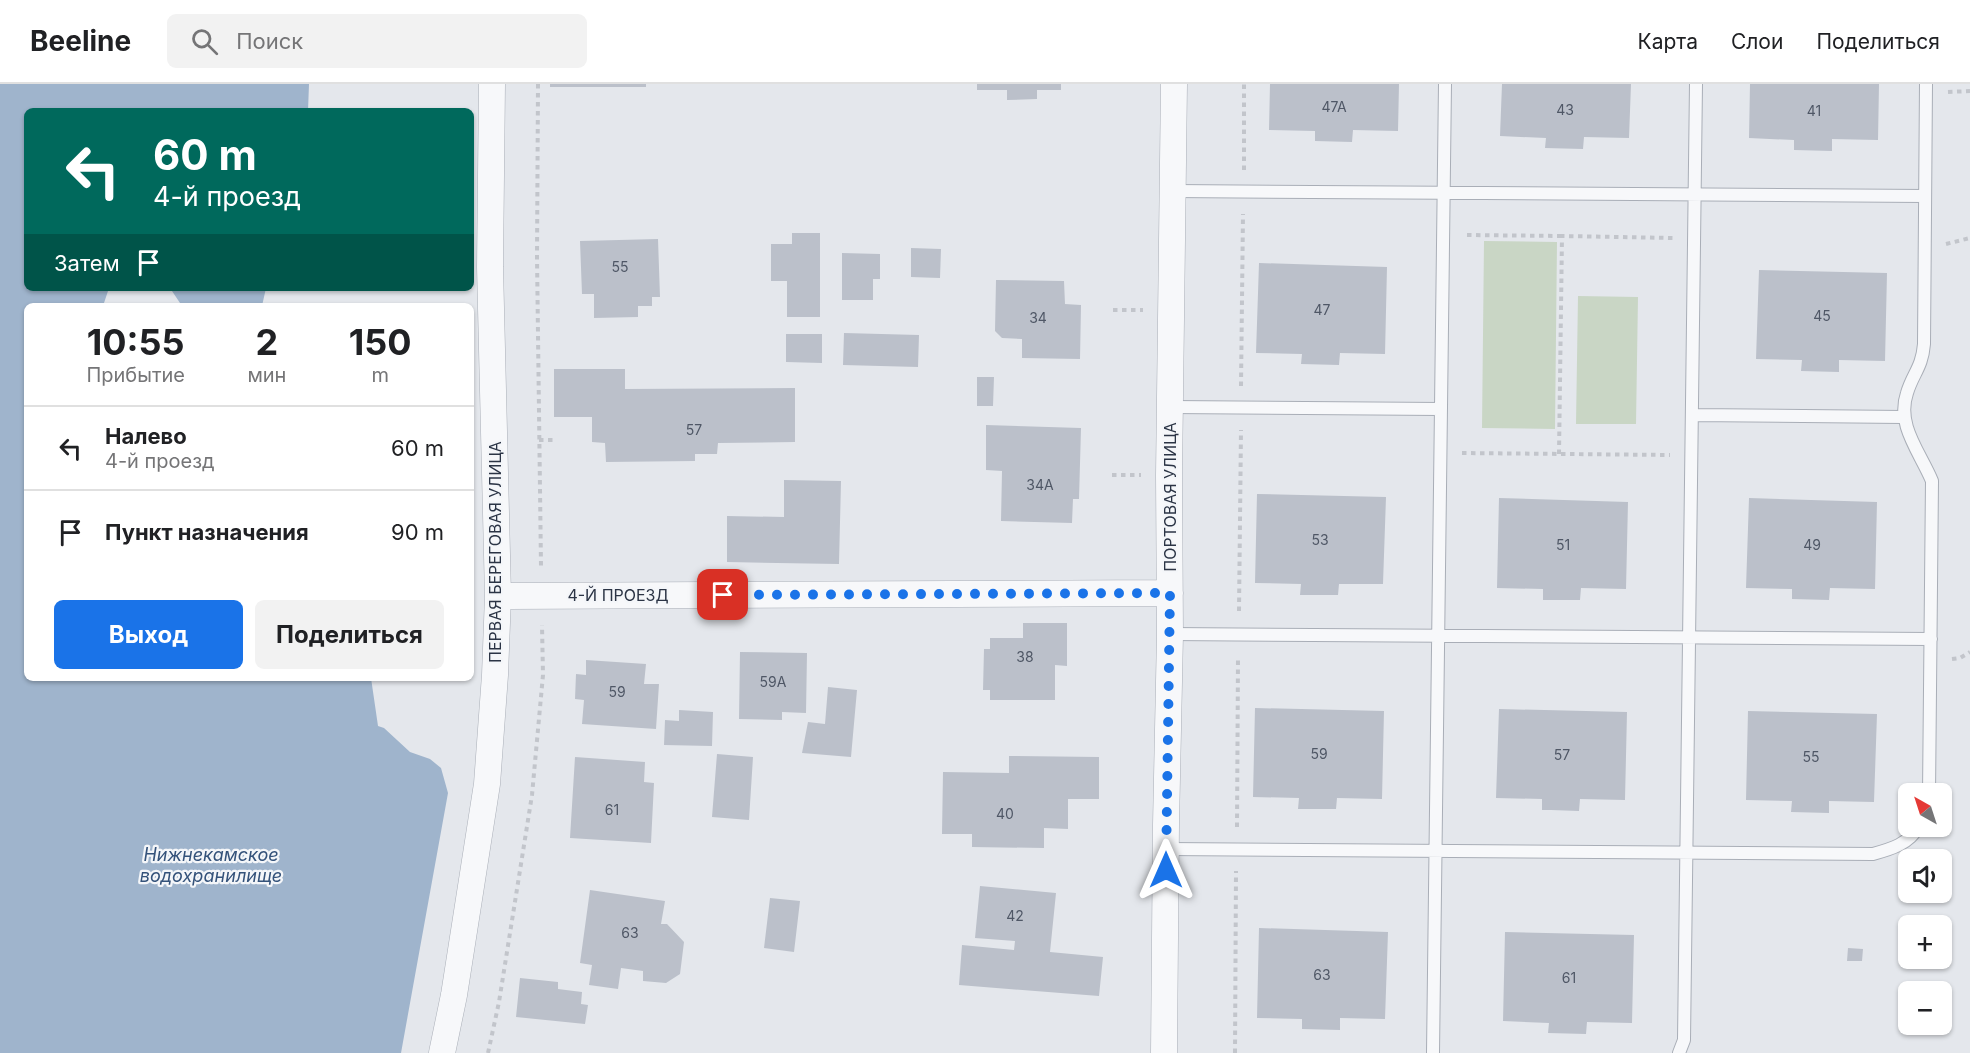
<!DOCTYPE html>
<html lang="ru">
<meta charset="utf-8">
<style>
body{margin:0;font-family:Inter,sans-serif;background:#f2f2f2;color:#202124;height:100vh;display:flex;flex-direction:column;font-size:22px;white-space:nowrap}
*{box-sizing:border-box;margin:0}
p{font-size:20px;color:#757577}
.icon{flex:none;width:33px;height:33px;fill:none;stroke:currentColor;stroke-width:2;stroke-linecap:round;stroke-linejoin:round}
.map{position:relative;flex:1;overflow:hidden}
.drawer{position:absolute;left:24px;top:219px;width:450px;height:378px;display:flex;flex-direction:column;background:#fff;border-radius:9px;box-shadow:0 2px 4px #0004}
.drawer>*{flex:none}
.top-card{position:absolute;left:24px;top:24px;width:450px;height:183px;border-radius:9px;box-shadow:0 2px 4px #0004;background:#00695c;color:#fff;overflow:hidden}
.needle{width:39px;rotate:321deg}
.fabs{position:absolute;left:1898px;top:699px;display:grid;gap:12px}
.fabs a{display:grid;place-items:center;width:54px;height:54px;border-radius:9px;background:#fff;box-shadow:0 2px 4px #0004;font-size:30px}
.pin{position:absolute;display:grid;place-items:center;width:51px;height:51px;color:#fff;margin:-26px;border-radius:12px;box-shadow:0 3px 9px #0006}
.me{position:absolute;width:66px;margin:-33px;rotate:0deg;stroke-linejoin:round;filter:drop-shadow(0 0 4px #0008)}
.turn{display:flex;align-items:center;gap:21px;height:126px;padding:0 30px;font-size:27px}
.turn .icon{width:78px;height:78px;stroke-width:2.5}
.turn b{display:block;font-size:42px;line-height:51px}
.then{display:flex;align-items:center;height:57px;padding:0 30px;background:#0003;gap:12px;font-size:22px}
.eta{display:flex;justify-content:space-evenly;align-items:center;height:102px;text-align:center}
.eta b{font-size:36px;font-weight:700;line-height:42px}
.action{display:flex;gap:12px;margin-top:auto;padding:12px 30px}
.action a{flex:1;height:69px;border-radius:9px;background:#1a73e8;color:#fff;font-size:24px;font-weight:700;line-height:69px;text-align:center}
.action a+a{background:#f2f2f2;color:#202124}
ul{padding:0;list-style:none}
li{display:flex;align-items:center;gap:18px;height:84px;padding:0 30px;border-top:2px solid #e0e0e0}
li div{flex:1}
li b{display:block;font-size:22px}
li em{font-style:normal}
header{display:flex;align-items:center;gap:36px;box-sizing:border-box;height:84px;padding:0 30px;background:#fff;border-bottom:2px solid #e0e0e0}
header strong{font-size:28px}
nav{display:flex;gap:33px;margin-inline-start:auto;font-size:21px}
.search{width:420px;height:54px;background:#f2f2f2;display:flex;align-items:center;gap:15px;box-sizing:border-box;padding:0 21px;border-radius:9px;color:#757577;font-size:22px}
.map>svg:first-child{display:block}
.green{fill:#c9d6c5}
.water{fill:#9fb4cc}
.building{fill:#bbc0ca}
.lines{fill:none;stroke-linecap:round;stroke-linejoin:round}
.lane-casing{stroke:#a9aeb7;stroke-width:14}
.street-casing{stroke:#a9aeb7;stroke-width:27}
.path{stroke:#c2c5cb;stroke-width:4;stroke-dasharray:4.5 4.5;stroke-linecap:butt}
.lane{stroke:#f7f8fa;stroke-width:12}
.street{stroke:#f7f8fa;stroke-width:26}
.route{stroke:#1a73e8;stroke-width:10;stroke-dasharray:0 18}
.labels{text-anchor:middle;stroke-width:4.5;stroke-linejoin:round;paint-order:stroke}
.number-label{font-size:14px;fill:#4f5766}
.street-label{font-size:16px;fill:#2b3445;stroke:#f4f6f9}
.water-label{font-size:18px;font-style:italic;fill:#34527a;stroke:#f4f6f9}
</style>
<header>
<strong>Beeline</strong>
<div class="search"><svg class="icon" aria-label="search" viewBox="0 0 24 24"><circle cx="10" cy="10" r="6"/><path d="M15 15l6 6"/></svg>Поиск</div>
<nav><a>Карта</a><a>Слои</a><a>Поделиться</a></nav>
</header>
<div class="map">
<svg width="1970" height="969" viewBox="0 0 1970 969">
<rect width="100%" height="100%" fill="#e4e7ec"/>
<!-- green -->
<path class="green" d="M 1484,157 L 1557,158 L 1555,345 L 1482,344 Z
M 1578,212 L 1638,213 L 1636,340 L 1576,340 Z"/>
<!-- water -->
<path class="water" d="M 0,0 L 309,0 L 308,27 L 27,27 L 27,204 L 109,204 L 103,222 L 27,222 L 27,594 L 371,594 L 378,642 L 384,644 L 410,668 L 430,675 L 441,684 L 448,709 L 401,969 L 0,969 Z
M 170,204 L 266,204 L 262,222 L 182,222 Z"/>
<!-- building -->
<path class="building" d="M 550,0 L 646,0 L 646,3 L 550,3 Z
M 977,0 L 1061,0 L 1061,6 L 1037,6 L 1037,15 L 1007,16 L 1007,6 L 977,6 Z
M 1270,0 L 1399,0 L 1398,47 L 1353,46 L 1352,58 L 1315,57 L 1315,47 L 1269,46 Z
M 1502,0 L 1631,0 L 1629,54 L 1584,53 L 1583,65 L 1545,64 L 1546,54 L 1500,52 Z
M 1750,0 L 1879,0 L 1878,56 L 1832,55 L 1832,67 L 1794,66 L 1794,56 L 1749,54 Z
M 792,149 L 820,149 L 820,233 L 787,233 L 787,197 L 771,197 L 771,160 L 792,160 Z
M 658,155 L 660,213 L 652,213 L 652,222 L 638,222 L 638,233 L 594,234 L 594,210 L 582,210 L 580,157 Z
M 911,164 L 941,165 L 940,194 L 911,193 Z
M 842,169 L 880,170 L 880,195 L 873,195 L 873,216 L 842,216 Z
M 1259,179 L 1387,183 L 1385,270 L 1340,269 L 1339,281 L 1301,280 L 1302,270 L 1256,269 Z
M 1759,186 L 1887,189 L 1885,277 L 1839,276 L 1839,288 L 1801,287 L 1802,276 L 1756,275 Z
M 996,196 L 1064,197 L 1065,220 L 1081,221 L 1080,275 L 1022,274 L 1022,255 L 1002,254 L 995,247 Z
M 844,249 L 919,251 L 918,283 L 843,281 Z
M 786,250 L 822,250 L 822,279 L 786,278 Z
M 554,285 L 625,285 L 625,305 L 795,304 L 795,358 L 718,359 L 717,370 L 695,370 L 695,377 L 606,378 L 605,359 L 592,358 L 592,333 L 554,333 Z
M 977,293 L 994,293 L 993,322 L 977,322 Z
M 986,341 L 1081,344 L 1079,415 L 1073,415 L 1072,439 L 1001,437 L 1002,387 L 986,386 Z
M 784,396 L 841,397 L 839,480 L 727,478 L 727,432 L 784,433 Z
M 1257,410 L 1386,413 L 1383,500 L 1339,500 L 1338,511 L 1300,511 L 1301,500 L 1255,499 Z
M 1499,414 L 1628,418 L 1626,505 L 1581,504 L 1580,516 L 1543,516 L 1543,505 L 1497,504 Z
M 1749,414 L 1877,418 L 1875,505 L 1830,504 L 1829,516 L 1792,515 L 1792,505 L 1746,504 Z
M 1023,539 L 1067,539 L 1067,582 L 1055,581 L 1055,616 L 990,616 L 990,606 L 983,606 L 984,565 L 990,565 L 990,554 L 1023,554 Z
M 740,568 L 807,569 L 806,629 L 782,628 L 782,636 L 739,635 Z
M 586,576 L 646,580 L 644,600 L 659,600 L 656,645 L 582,640 L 584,616 L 575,615 L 576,590 L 586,591 Z
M 828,603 L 857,606 L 851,673 L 802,669 L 808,638 L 825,640 Z
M 1255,624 L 1384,627 L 1382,715 L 1337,714 L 1336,725 L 1298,725 L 1299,714 L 1253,713 Z
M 1499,625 L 1627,628 L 1625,716 L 1580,715 L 1579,727 L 1551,726 L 1542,726 L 1542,715 L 1496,714 Z
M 679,626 L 713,628 L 712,662 L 664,661 L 665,636 L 679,637 Z
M 1748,627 L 1877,630 L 1874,718 L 1829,717 L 1829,729 L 1791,728 L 1792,717 L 1746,716 Z
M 717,670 L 753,673 L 749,736 L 712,733 Z
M 1009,672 L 1099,673 L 1099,715 L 1068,715 L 1068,745 L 1044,744 L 1044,764 L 972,763 L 972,750 L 942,750 L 943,688 L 1009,689 Z
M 575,673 L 645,678 L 644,698 L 654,699 L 651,759 L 570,754 Z
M 980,802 L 1056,809 L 1050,868 L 1103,873 L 1099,912 L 959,901 L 962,861 L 1014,866 L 1015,857 L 975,854 Z
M 590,806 L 665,817 L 661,840 L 667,840 L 684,858 L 680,890 L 666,899 L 643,897 L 643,887 L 621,884 L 618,905 L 589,901 L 592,881 L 580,879 Z
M 770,814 L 800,817 L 794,868 L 764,864 Z
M 1259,844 L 1388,848 L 1385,935 L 1340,934 L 1340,946 L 1302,945 L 1302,935 L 1257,934 Z
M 1505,848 L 1634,851 L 1632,939 L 1587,938 L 1586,950 L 1548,949 L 1549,939 L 1503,937 Z
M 1848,864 L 1863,865 L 1862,877 L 1847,877 Z
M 520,894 L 558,898 L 558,905 L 582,908 L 581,920 L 588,921 L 585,940 L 516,933 Z"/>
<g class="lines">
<defs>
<path id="lane" d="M 1926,0 L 1924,260 C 1922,284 1913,289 1907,309 C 1896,341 1920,368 1932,397 L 1929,710
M 1173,107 L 1925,112
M 1171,323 L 1441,325
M 1692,331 L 1903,333
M 1170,550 L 1931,555
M 1166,765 L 1873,770 C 1891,765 1909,760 1919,742
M 1433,969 L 1445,0
M 1679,969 L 1684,956 L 1696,0"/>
<path id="street" d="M 498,512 L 1170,509
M 442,969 L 454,911 L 487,700 L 495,591 L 498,512 L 490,183 L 492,0
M 1164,969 L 1166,741 L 1170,550 L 1169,391 L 1174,0"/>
</defs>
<!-- lane casing -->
<use href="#lane" class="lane-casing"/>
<!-- street casing -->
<use href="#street" class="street-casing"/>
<!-- path -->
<path class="path" d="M 538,0 L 537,173 L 541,482
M 1948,8 L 1970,7
M 1244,86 L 1244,0
M 1467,151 L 1562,152
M 1946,160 L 1970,154
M 1113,226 L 1143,226
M 1241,302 L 1243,130
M 539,356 L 556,356
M 1462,369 L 1670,371
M 1559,370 L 1562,152 L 1673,154
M 1112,391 L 1141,391
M 1239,527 L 1241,346
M 1952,575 L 1960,574 L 1970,568
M 1237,743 L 1238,574
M 488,969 L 499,918 L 532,711 L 543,591 L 542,541
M 1235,969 L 1236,787"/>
<!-- lane -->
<use href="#lane" class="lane"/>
<!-- street -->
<use href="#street" class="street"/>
</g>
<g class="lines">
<!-- route -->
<path class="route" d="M 723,511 L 1170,509 L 1166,786"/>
</g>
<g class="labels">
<!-- number labels -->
<g class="number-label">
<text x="1334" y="28">47А</text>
<text x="1565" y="31">43</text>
<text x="1814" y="32">41</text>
<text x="620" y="188">55</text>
<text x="1322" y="231">47</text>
<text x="1822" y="237">45</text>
<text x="1038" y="239">34</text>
<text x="694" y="351">57</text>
<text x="1040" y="406">34А</text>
<text x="1320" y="461">53</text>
<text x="1563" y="466">51</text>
<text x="1812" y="466">49</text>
<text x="1025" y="578">38</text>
<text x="773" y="603">59А</text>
<text x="617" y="613">59</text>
<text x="1319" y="675">59</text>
<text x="1562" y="676">57</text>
<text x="1811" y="678">55</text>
<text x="612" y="731">61</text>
<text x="1005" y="735">40</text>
<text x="1015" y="837">42</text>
<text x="630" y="854">63</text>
<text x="1322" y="896">63</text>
<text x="1569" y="899">61</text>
</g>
<!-- street labels -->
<g class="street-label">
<text transform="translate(1170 413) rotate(-90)" y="6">ПОРТОВАЯ УЛИЦА</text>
<text transform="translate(495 468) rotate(-90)" y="6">ПЕРВАЯ БЕРЕГОВАЯ УЛИЦА</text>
<text x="618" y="517">4-Й ПРОЕЗД</text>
</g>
<!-- water labels -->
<g class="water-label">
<text x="211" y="777">Нижнекамское<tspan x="211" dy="21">водохранилище</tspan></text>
</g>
</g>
</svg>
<div class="fabs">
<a><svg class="needle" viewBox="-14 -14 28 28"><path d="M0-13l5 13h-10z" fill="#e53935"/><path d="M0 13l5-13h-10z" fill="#757577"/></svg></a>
<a><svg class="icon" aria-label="sound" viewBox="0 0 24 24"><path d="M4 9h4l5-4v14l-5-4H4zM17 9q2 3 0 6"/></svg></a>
<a>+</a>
<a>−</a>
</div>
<div class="pin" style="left:723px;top:511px;background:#d93025"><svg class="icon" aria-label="arrive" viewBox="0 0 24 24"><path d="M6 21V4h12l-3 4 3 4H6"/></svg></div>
<svg class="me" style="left:1166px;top:786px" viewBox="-20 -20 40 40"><path d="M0-17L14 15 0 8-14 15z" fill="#1a73e8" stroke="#fff" stroke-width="4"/></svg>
<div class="top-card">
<div class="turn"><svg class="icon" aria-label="left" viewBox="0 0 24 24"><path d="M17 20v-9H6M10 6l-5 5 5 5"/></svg><div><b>60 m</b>4-й проезд</div></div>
<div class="then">Затем<svg class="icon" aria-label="arrive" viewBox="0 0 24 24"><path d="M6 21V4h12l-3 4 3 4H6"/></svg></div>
</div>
<section class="drawer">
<div class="eta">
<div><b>10:55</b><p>Прибытие</p></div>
<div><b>2</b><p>мин</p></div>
<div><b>150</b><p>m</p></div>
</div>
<ul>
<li><svg class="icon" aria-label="left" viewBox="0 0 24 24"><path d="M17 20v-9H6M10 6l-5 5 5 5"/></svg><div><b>Налево</b><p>4-й проезд</p></div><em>60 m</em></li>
<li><svg class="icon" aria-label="arrive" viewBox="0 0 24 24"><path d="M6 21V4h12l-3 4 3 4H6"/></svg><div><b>Пункт назначения</b></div><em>90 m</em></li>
</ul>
<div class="action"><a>Выход</a><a>Поделиться</a></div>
</section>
</div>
